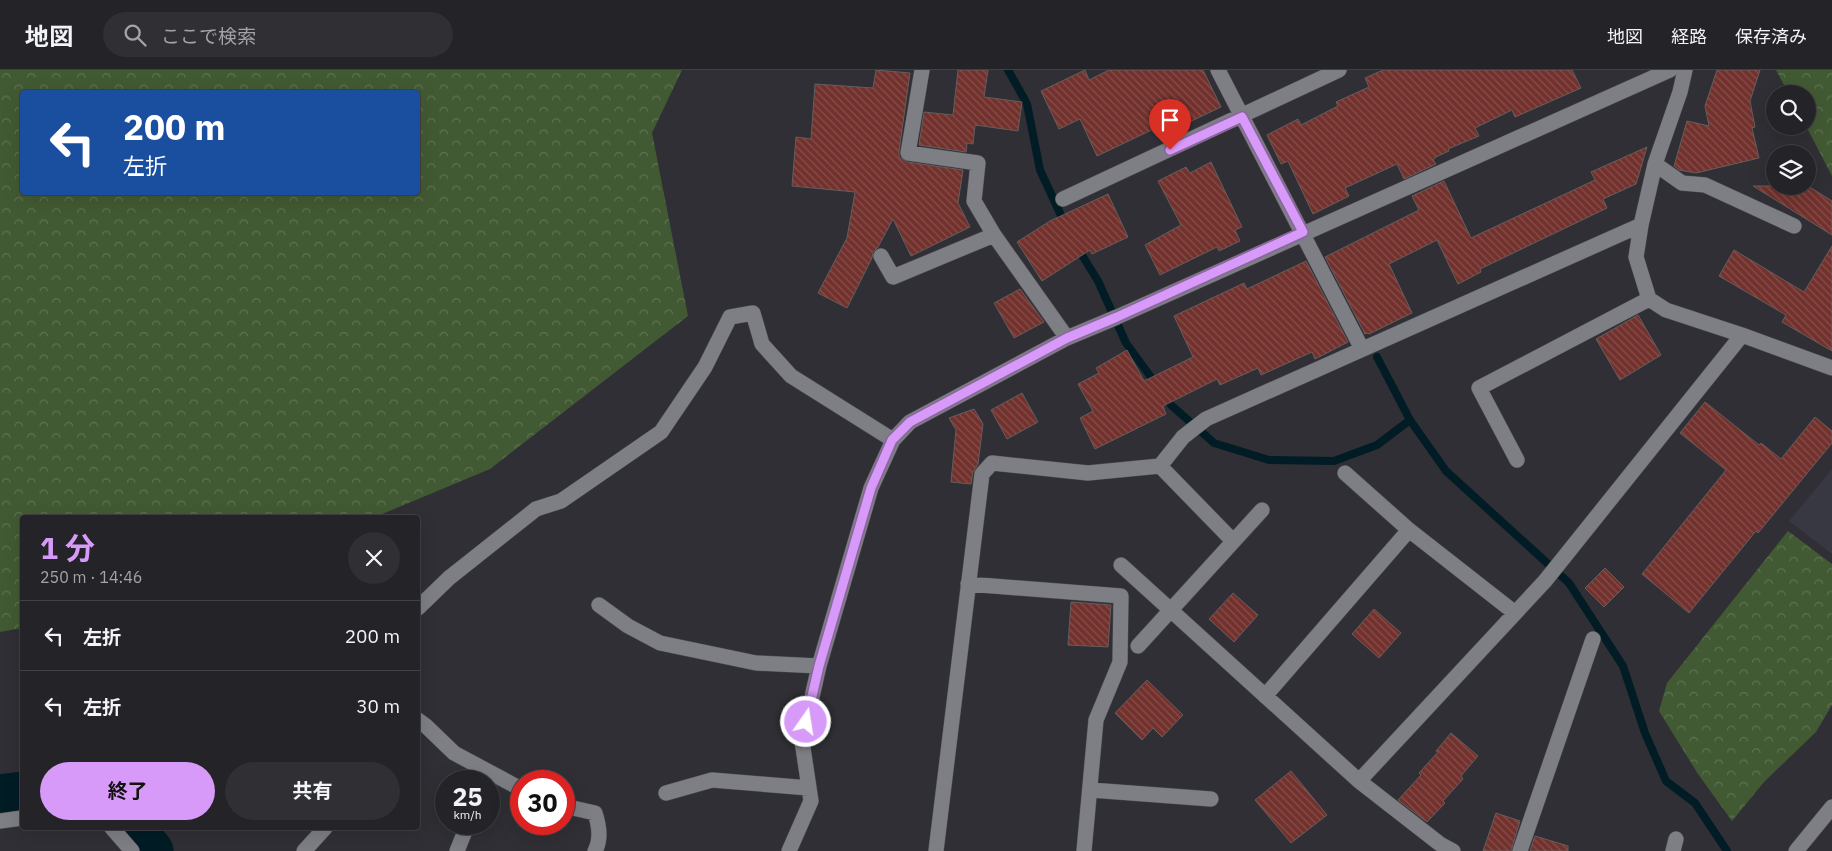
<!DOCTYPE html>
<html lang="ja">
<meta charset="utf-8">
<style>
body{margin:0;font-family:"IBM Plex Sans","Noto Sans JP",sans-serif;background:#2f2f34;color:#f1f3f6;height:100vh;display:flex;flex-direction:column;font-size:19px;white-space:nowrap}
*{box-sizing:border-box;margin:0}
p{font-size:16px;color:#a3a4a8}
.icon{flex:none;width:28px;height:28px;fill:none;stroke:currentColor;stroke-width:2;stroke-linecap:round;stroke-linejoin:round}
.map{position:relative;flex:1;overflow:hidden}
.sheet{position:absolute;left:20px;top:445px;width:400px;height:315px;display:flex;flex-direction:column;background:#232328;border-radius:5px;box-shadow:0 5px 20px #0002,0 0 0 1px #404045}
.sheet>*{flex:none}
.guide{position:absolute;left:20px;top:20px;width:400px;height:105px;border-radius:5px;box-shadow:0 5px 20px #0002,0 0 0 1px #404045;background:#1a4fa0;color:#fff;overflow:hidden}
.fabs{position:absolute;left:1766px;top:15px;display:grid;gap:10px}
.fabs a{display:grid;place-items:center;width:50px;height:50px;border-radius:50%;background:#232328;box-shadow:0 5px 20px #0002,0 0 0 1px #404045;font-size:25px}
.speed{position:absolute;left:435px;top:700px;display:flex;gap:10px;font-size:25px;font-weight:700;text-align:center}
.speed>*{display:grid;place-content:center;width:65px;height:65px;border-radius:50%;background:#232328;box-shadow:0 5px 20px #0002,0 0 0 1px #404045;line-height:1}
.speed small{font-size:12px;font-weight:400}
.speed .limit{border:8px solid #d22;background:#fff;color:#111}
.pin{position:absolute;display:grid;place-items:center;width:42px;height:42px;color:#fff;margin:-51px -21px;border-radius:50% 50% 50% 0;rotate:-45deg;box-shadow:0 0 5px #0007}
.pin .icon{rotate:45deg}
.me{position:absolute;width:55px;margin:-28px;rotate:13deg;stroke-linejoin:round;filter:drop-shadow(0 0 4px #0008)}
.turn{display:flex;align-items:center;gap:18px;height:105px;padding:0 20px;font-size:22px}
.turn .icon{width:65px;height:65px;stroke-width:2.5}
.turn b{display:block;font-size:35px;line-height:42px}
.round{display:grid;place-items:center;flex:none;width:52px;height:52px;border-radius:26px;background:#2f2f34}
.summary{display:flex;align-items:center;justify-content:space-between;height:85px;padding:0 20px}
h1{font-size:30px;font-weight:700;line-height:38px;color:#d89af8}
.button{display:flex;gap:10px;margin-top:auto;padding:10px 20px}
.button a{flex:1;height:58px;border-radius:30px;background:#d89af8;color:#111;font-size:20px;font-weight:700;line-height:58px;text-align:center}
.button a+a{background:#2f2f34;color:#f1f3f6}
ul{padding:0;list-style:none}
li{display:flex;align-items:center;gap:15px;height:70px;padding:0 20px;border-top:1px solid #404045}
li div{flex:1}
li b{display:block;font-size:19px}
li em{font-style:normal}
header{display:flex;align-items:center;gap:30px;box-sizing:border-box;height:70px;padding:0 25px;background:#232328;border-bottom:1px solid #404045}
header strong{font-size:24px}
nav{display:flex;gap:28px;margin-inline-start:auto;font-size:18px}
.search{width:350px;height:45px;background:#2f2f34;display:flex;align-items:center;gap:12px;box-sizing:border-box;padding:0 18px;border-radius:28px;color:#a3a4a8;font-size:19px}
.map>svg:first-child{display:block}
.built{fill:#383843}
.forest{fill:url(#forest-crowns);fill-rule:evenodd}
.lines{fill:none;stroke-linecap:round;stroke-linejoin:round}
.stream{stroke:#021c25;stroke-width:8}
.river{stroke:#021c25;stroke-width:45}
.building{fill:url(#building-back-hatch);stroke:#655e5d}
.street-casing{stroke:#4e4e52;stroke-width:16}
.street{stroke:#7e7f85;stroke-width:15}
.route-casing{stroke:#8c64a1;stroke-width:12}
.route{stroke:#d89af8;stroke-width:9}
</style>
<header>
<strong>地図</strong>
<div class="search"><svg class="icon" aria-label="search" viewBox="0 0 24 24"><circle cx="10" cy="10" r="6"/><path d="M15 15l6 6"/></svg>ここで検索</div>
<nav><a>地図</a><a>経路</a><a>保存済み</a></nav>
</header>
<div class="map">
<svg width="1832" height="781" viewBox="0 0 1832 781">
<defs>
<pattern id="forest-crowns" width="20" height="18" patternUnits="userSpaceOnUse" patternTransform="scale(1.25)"><rect width="20" height="18" fill="#425a33"/><path d="M2 6a3 3 0 1 1 6 0M12 15a3 3 0 1 1 6 0" fill="none" stroke="#5d7251"/></pattern>
<pattern id="building-back-hatch" width="6" height="6" patternUnits="userSpaceOnUse" patternTransform="scale(1.25)"><rect width="6" height="6" fill="#72312d"/><path d="M-1 5l2 2M0 0l6 6M5-1l2 2" fill="none" stroke="#864f4c"/></pattern>
</defs>
<rect width="100%" height="100%" fill="#2f2f35"/>
<!-- built -->
<path class="built" d="M 1832,399 L 1832,484 L 1789,451 Z"/>
<!-- forest -->
<path class="forest" d="M 0,0 L 682,0 L 652,63 L 688,246 L 490,399 L 375,447 L 22,448 L 22,558 L 0,562 ZM 22,22 L 418,22 L 418,122 L 22,122 Z
M 1776,0 L 1832,0 L 1832,106 L 1806,56 L 1808,56 L 1808,24 L 1789,24 Z
M 1788,461 L 1832,494 L 1832,635 L 1816,662 L 1764,712 L 1732,751 L 1698,704 L 1659,641 L 1667,613 Z"/>
<g class="lines">
<!-- stream -->
<path class="stream" d="M 1008,0 L 1027,34 L 1040,100 L 1065,154
M 1077,177 L 1098,211 L 1126,273 L 1156,314
M 1377,287 L 1410,350 L 1446,401 L 1569,513 L 1623,596 L 1645,663 L 1666,711 L 1695,733 L 1727,781
M 1164,325 L 1171,335 L 1214,373 L 1269,390 L 1334,391 L 1377,375 L 1410,350"/>
<!-- river -->
<path class="river" d="M 0,727 L 22,724
M 132,758 L 151,781"/>
</g>
<!-- building -->
<path class="building" d="M 876,0 L 910,3 L 899,81 L 899,87 L 907,92 L 963,100 L 958,133 L 970,157 L 911,186 L 893,149 L 878,177 L 873,182 L 872,188 L 847,238 L 818,223 L 847,168 L 855,122 L 792,116 L 796,67 L 811,69 L 815,14 L 873,18 Z
M 958,0 L 988,0 L 984,27 L 1022,32 L 1018,61 L 975,55 L 973,74 L 967,73 L 966,82 L 919,75 L 924,42 L 953,45 Z
M 1085,0 L 1089,10 L 1109,0 L 1203,0 L 1221,37 L 1185,54 L 1181,46 L 1097,86 L 1080,49 L 1059,59 L 1041,21 Z
M 1383,0 L 1572,0 L 1581,18 L 1515,47 L 1512,40 L 1475,58 L 1479,66 L 1448,79 L 1449,81 L 1436,87 L 1433,90 L 1436,94 L 1404,109 L 1397,94 L 1345,118 L 1349,126 L 1313,144 L 1288,91 L 1281,94 L 1267,65 L 1298,49 L 1301,55 L 1338,36 L 1336,32 L 1369,17 L 1365,8 Z
M 1717,0 L 1760,0 L 1750,31 L 1755,57 L 1752,58 L 1759,88 L 1696,103 L 1679,100 L 1674,96 L 1687,51 L 1709,56 L 1705,36 Z
M 1647,77 L 1636,114 L 1603,129 L 1607,138 L 1480,199 L 1481,202 L 1458,214 L 1437,170 L 1389,194 L 1412,243 L 1369,264 L 1368,263 L 1365,264 L 1325,187 L 1419,140 L 1412,126 L 1444,111 L 1471,168 L 1595,110 L 1591,102 Z
M 1211,92 L 1242,157 L 1235,160 L 1240,171 L 1219,181 L 1217,177 L 1160,205 L 1145,175 L 1181,155 L 1158,111 L 1186,97 L 1190,103 Z
M 1753,116 L 1808,116 L 1832,131 L 1832,165 Z
M 1108,124 L 1128,167 L 1092,184 L 1090,180 L 1042,211 L 1017,172 L 1050,151 Z
M 1832,176 L 1832,281 L 1782,252 L 1786,245 L 1719,206 L 1734,180 L 1804,222 Z
M 1306,191 L 1348,272 L 1315,289 L 1312,282 L 1261,305 L 1258,298 L 1220,315 L 1217,309 L 1163,336 L 1166,344 L 1095,379 L 1080,348 L 1093,341 L 1078,314 L 1099,303 L 1096,298 L 1127,280 L 1144,311 L 1193,287 L 1174,246 L 1244,213 L 1247,219 Z
M 1020,219 L 1044,252 L 1014,268 L 994,233 Z
M 1638,245 L 1661,285 L 1620,310 L 1596,269 Z
M 1022,323 L 1038,352 L 1007,369 L 991,340 Z
M 1705,332 L 1759,375 L 1761,373 L 1781,389 L 1815,347 L 1832,361 L 1832,373 L 1758,463 L 1756,461 L 1689,543 L 1642,504 L 1726,400 L 1680,363 Z
M 974,339 L 983,354 L 978,394 L 973,402 L 971,414 L 951,412 L 956,360 L 949,348 Z
M 1605,498 L 1624,517 L 1604,537 L 1585,518 Z
M 1233,523 L 1258,545 L 1234,572 L 1209,549 Z
M 1071,532 L 1111,535 L 1108,577 L 1068,575 Z
M 1374,539 L 1401,563 L 1379,588 L 1352,564 Z
M 1147,610 L 1183,645 L 1162,667 L 1153,658 L 1142,670 L 1115,643 Z
M 1451,663 L 1478,686 L 1461,706 L 1463,709 L 1443,731 L 1445,733 L 1427,752 L 1398,730 L 1421,705 L 1419,703 L 1438,682 L 1436,681 Z
M 1291,701 L 1327,745 L 1291,773 L 1255,730 Z
M 1496,743 L 1520,751 L 1511,781 L 1483,781 Z
M 1535,766 L 1568,776 L 1568,781 L 1530,781 Z"/>
<g class="lines">
<defs>
<path id="street" d="M 922,0 L 908,83 L 978,93 L 974,131 L 994,165 L 1067,268
M 1218,0 L 1362,279
M 1685,0 L 1680,22 L 1655,94 L 1641,155 L 1636,187 L 1649,229 L 1666,240 L 1742,265 L 1832,298
M 1655,94 L 1682,113 L 1705,115 L 1794,156
M 1063,129 L 1339,0
M 881,186 L 893,207 L 994,165
M 1517,390 L 1479,318 L 1649,229
M 1160,396 L 1233,471
M 1345,403 L 1409,460 L 1515,543
M 1121,495 L 1359,711
M 968,514 L 1121,526 L 1120,592 L 1096,650 L 1084,781
M 599,535 L 628,556 L 660,573 L 756,593 L 819,596
M 418,538 L 449,508 L 536,439 L 561,431 L 661,362 L 705,297 L 730,247 L 753,243 L 762,274 L 791,306 L 893,370
M 1138,576 L 1262,440
M 1265,626 L 1409,460
M 418,650 L 426,656 L 454,683 L 521,719
M 1091,720 L 1211,729
M 666,723 L 712,710 L 809,718
M 564,736 L 595,743 C 599,755 601,770 595,781
M 0,751 L 22,748
M 112,758 L 132,781
M 304,781 L 325,758
M 457,781 L 465,761
M 789,781 L 811,731 L 802,671 L 819,596 L 871,418 L 893,370 L 910,352 L 1067,268 L 1117,247 L 1670,0
M 936,781 L 982,404 L 992,393 L 1088,403 L 1160,396 L 1183,367 L 1206,349 L 1641,155
M 1453,781 L 1440,774 L 1359,711 L 1545,511 L 1742,265
M 1520,781 L 1593,569
M 1673,781 L 1676,769
M 1796,781 L 1832,737"/>
</defs>
<!-- street casing -->
<use href="#street" class="street-casing"/>
<!-- street -->
<use href="#street" class="street"/>
</g>
<g class="lines">
<defs>
<path id="route" d="M 806,652 L 819,596 L 871,418 L 892,370 L 910,352 L 1067,268 L 1117,247 L 1303,162 L 1242,47 L 1170,80"/>
</defs>
<!-- route casing -->
<use href="#route" class="route-casing"/>
<!-- route -->
<use href="#route" class="route"/>
</g>
</svg>
<div class="fabs">
<a><svg class="icon" aria-label="search" viewBox="0 0 24 24"><circle cx="10" cy="10" r="6"/><path d="M15 15l6 6"/></svg></a>
<a><svg class="icon" aria-label="layers" viewBox="0 0 24 24"><path d="M12 4l9 5-9 5-9-5zM3 14l9 5 9-5"/></svg></a>
</div>
<div class="speed"><div>25<small>km/h</small></div><div class="limit">30</div></div>
<div class="pin" style="left:1170px;top:80px;background:#d93025"><svg class="icon" aria-label="arrive" viewBox="0 0 24 24"><path d="M6 21V4h12l-3 4 3 4H6"/></svg></div>
<svg class="me" style="left:806px;top:652px" viewBox="-20 -20 40 40"><circle r="17" fill="#d89af8" stroke="#fff" stroke-width="3"/><path d="M0-11L8 9 0 5-8 9z" fill="#fff"/></svg>
<div class="guide">
<div class="turn"><svg class="icon" aria-label="left" viewBox="0 0 24 24"><path d="M17 20v-9H6M10 6l-5 5 5 5"/></svg><div><b>200 m</b>左折</div></div>
</div>
<section class="sheet">
<div class="summary"><div><h1>1 分</h1><p>250 m · 14:46</p></div><a class="round"><svg class="icon" aria-label="close" viewBox="0 0 24 24"><path d="M6 6l12 12M18 6L6 18"/></svg></a></div>
<ul>
<li><svg class="icon" aria-label="left" viewBox="0 0 24 24"><path d="M17 20v-9H6M10 6l-5 5 5 5"/></svg><div><b>左折</b></div><em>200 m</em></li>
<li><svg class="icon" aria-label="left" viewBox="0 0 24 24"><path d="M17 20v-9H6M10 6l-5 5 5 5"/></svg><div><b>左折</b></div><em>30 m</em></li>
</ul>
<div class="button"><a>終了</a><a>共有</a></div>
</section>
</div>
